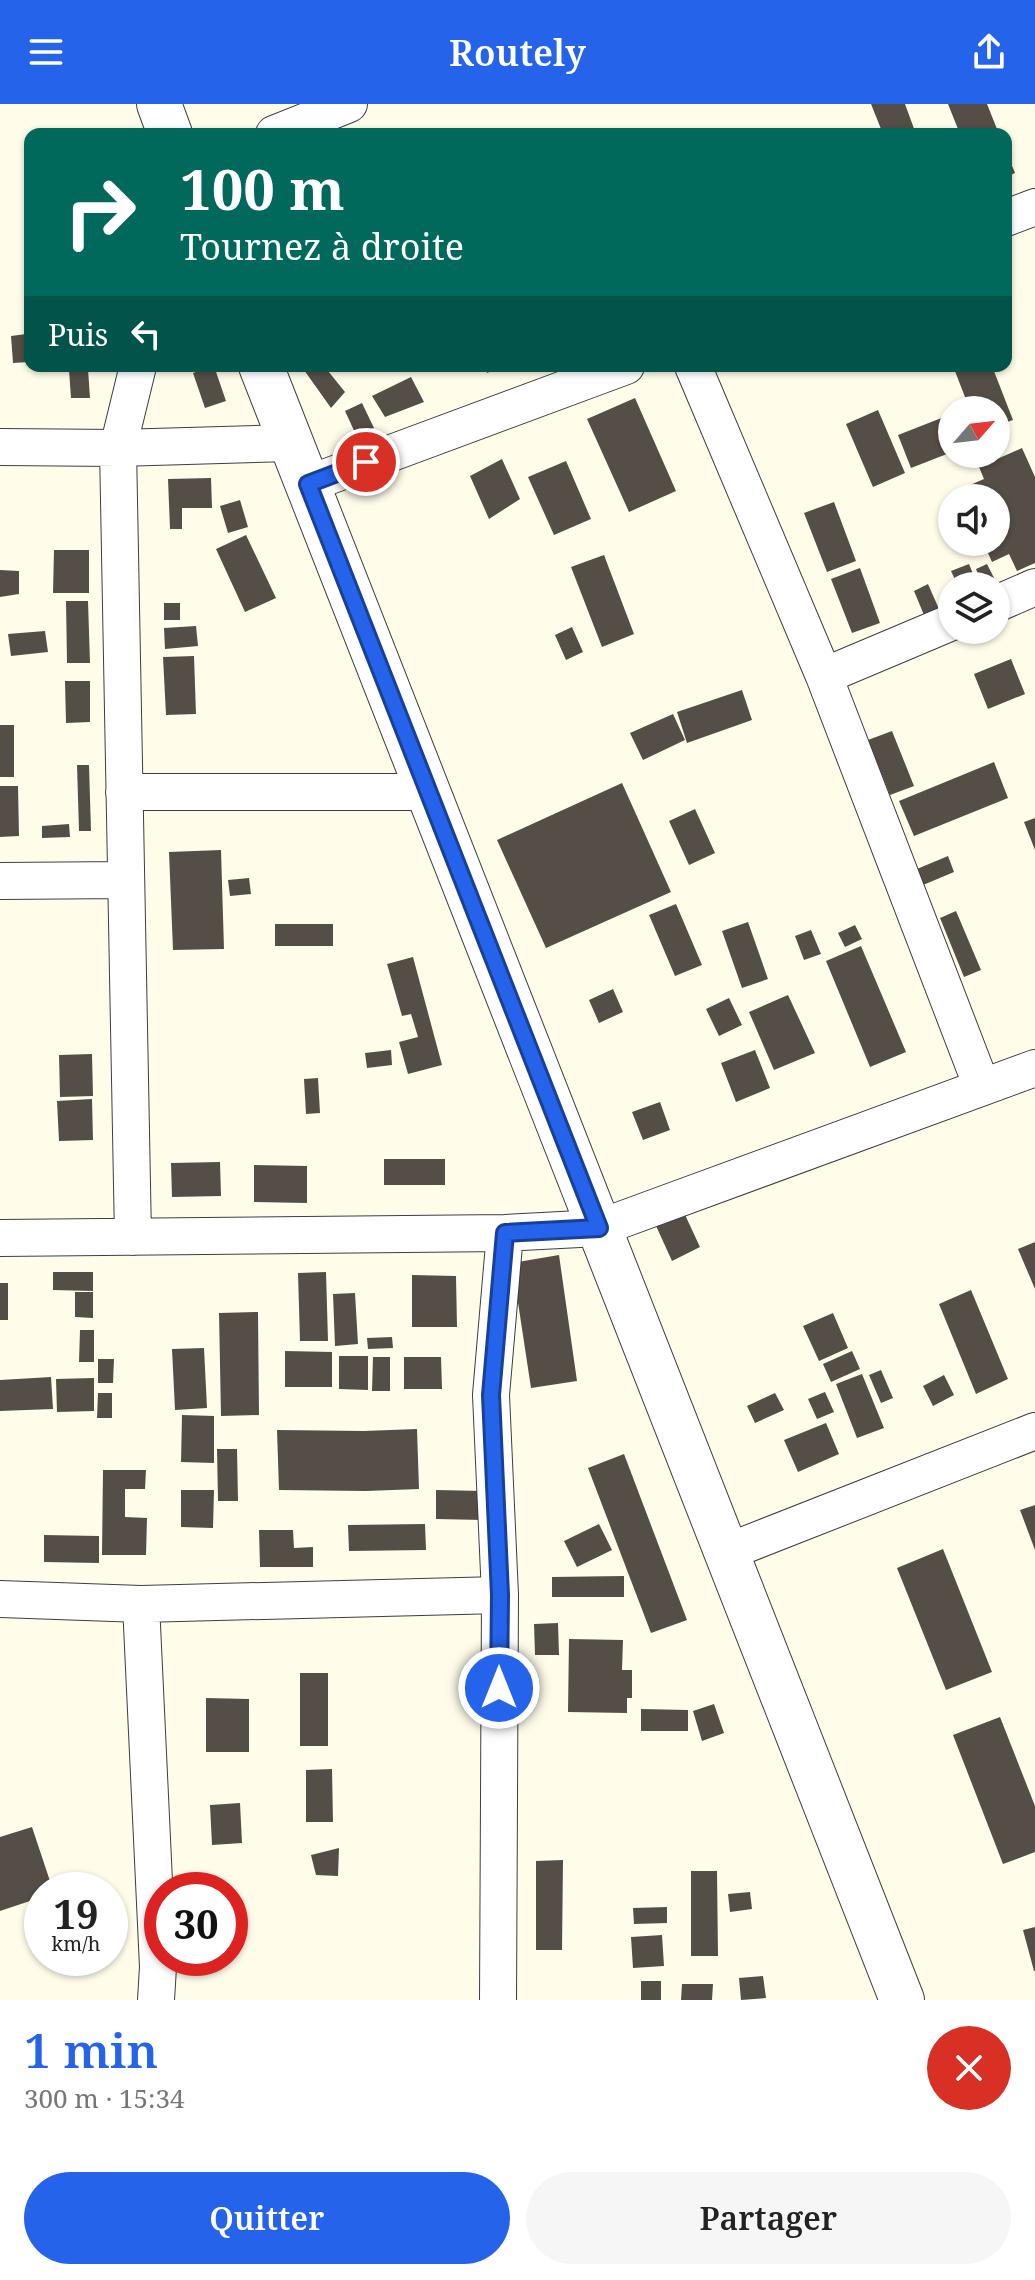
<!DOCTYPE html>
<html lang="fr">
<meta charset="utf-8">
<style>
body{margin:0;font-family:"Noto Serif",serif;background:#f6f6f6;color:#222;height:100vh;display:flex;flex-direction:column;font-size:30px;white-space:nowrap}
*{box-sizing:border-box;margin:0}
p{font-size:26px;color:#767676}
.icon{flex:none;width:44px;height:44px;fill:none;stroke:currentColor;stroke-width:2;stroke-linecap:round;stroke-linejoin:round}
.map{position:relative;height:1896px;overflow:hidden}
.side{display:flex;flex-direction:column;background:#fff;flex:1}
.side>*{flex:none}
.hud{position:absolute;left:24px;top:24px;width:988px;height:244px;border-radius:16px;box-shadow:0 2px 6px #0004;background:#00695c;color:#fff;overflow:hidden}
.needle{width:52px;rotate:62deg}
.fabs{position:absolute;left:938px;top:292px;display:grid;gap:16px}
.fabs a{display:grid;place-items:center;width:72px;height:72px;border-radius:50%;background:#fff;box-shadow:0 2px 6px #0004;font-size:40px}
.speed{position:absolute;left:24px;top:1768px;display:flex;gap:16px;font-size:40px;font-weight:700;text-align:center}
.speed>*{display:grid;place-content:center;width:104px;height:104px;border-radius:50%;background:#fff;box-shadow:0 2px 6px #0004;line-height:1}
.speed small{font-size:20px;font-weight:400}
.speed .limit{border:12px solid #d22;background:#fff;color:#111}
.pin{position:absolute;display:grid;place-items:center;width:68px;height:68px;color:#fff;margin:-34px;border:4px solid #fff;border-radius:50%;box-shadow:0 2px 8px #0007}
.me{position:absolute;width:88px;margin:-44px;rotate:0deg;stroke-linejoin:round;filter:drop-shadow(0 0 6px #0008)}
.turn{display:flex;align-items:center;gap:28px;height:168px;padding:0 24px;font-size:36px}
.turn .icon{width:104px;height:104px;stroke-width:2.5}
.turn b{display:block;font-size:56px;line-height:68px}
.then{display:flex;align-items:center;height:76px;padding:0 24px;background:#0003;gap:16px;font-size:30px}
.round{display:grid;place-items:center;flex:none;width:84px;height:84px;border-radius:42px;background:#f6f6f6}
.summary{display:flex;align-items:center;justify-content:space-between;height:136px;padding:0 24px}
h1{font-size:48px;font-weight:600;line-height:60px;color:#2563eb}
.primary-button{display:flex;gap:16px;margin-top:auto;padding:16px 24px}
.primary-button a{flex:1;height:92px;border-radius:48px;background:#2563eb;color:#fff;font-size:32px;font-weight:600;line-height:92px;text-align:center}
.primary-button a+a{background:#f6f6f6;color:#222}
header{display:flex;justify-content:space-between;align-items:center;height:104px;padding:0 24px;background:#2563eb;color:#fff;font-size:36px;font-weight:600}
.map>svg:first-child{display:block}
.building{fill:#554e47}
.lines{fill:none;stroke-linecap:round;stroke-linejoin:round}
.minor-casing{stroke:#3e3e3e;stroke-width:38}
.tertiary-casing{stroke:#3e3e3e;stroke-width:46}
.minor{stroke:#fff;stroke-width:36}
.tertiary{stroke:#fff;stroke-width:44}
.route-casing{stroke:#184099;stroke-width:20}
.route{stroke:#2563eb;stroke-width:14}
</style>
<header><svg class="icon" aria-label="menu" viewBox="0 0 24 24"><path d="M4 6h16M4 12h16M4 18h16"/></svg>Routely<svg class="icon" aria-label="share" viewBox="0 0 24 24"><path d="M12 15V3M7 8l5-5 5 5M5 13v7h14v-7"/></svg></header>
<div class="map">
<svg width="1035" height="1896" viewBox="0 0 1035 1896">
<rect width="100%" height="100%" fill="#fffdea"/>
<!-- building -->
<path class="building" d="M 871,0 L 905,0 L 916,30 L 883,30 Z
M 948,0 L 987,0 L 999,30 L 960,30 Z
M 1006,47 L 1015,69 L 1006,73 Z
M 26,230 L 29,258 L 13,259 L 11,232 Z
M 214,262 L 226,297 L 205,304 L 193,269 Z
M 311,262 L 324,262 L 345,288 L 331,304 L 304,266 Z
M 484,262 L 503,262 L 487,269 Z
M 953,262 L 992,262 L 1013,316 L 996,322 L 996,306 L 970,306 Z
M 88,265 L 90,294 L 71,294 L 69,266 Z
M 411,273 L 424,298 L 385,313 L 372,292 Z
M 635,294 L 676,387 L 629,408 L 587,315 Z
M 362,299 L 374,324 L 357,333 L 345,307 Z
M 878,306 L 905,369 L 873,383 L 846,320 Z
M 944,313 L 952,334 L 952,348 L 911,364 L 898,331 Z
M 1022,344 L 1035,373 L 1035,459 L 1017,467 L 1009,450 L 992,458 L 983,438 L 996,438 L 996,420 L 1002,417 L 996,404 L 996,394 L 967,394 L 963,384 L 984,375 L 979,363 Z
M 502,355 L 520,395 L 489,415 L 470,372 Z
M 566,357 L 591,415 L 554,431 L 528,373 Z
M 211,374 L 212,404 L 182,404 L 182,425 L 170,425 L 168,375 Z
M 240,396 L 248,423 L 228,429 L 220,402 Z
M 834,398 L 856,457 L 827,468 L 804,409 Z
M 246,431 L 276,494 L 245,508 L 216,445 Z
M 54,446 L 89,446 L 89,489 L 53,489 Z
M 604,451 L 634,530 L 602,543 L 571,463 Z
M 969,460 L 978,482 L 958,482 L 951,467 Z
M 987,460 L 997,480 L 993,482 L 983,482 L 976,465 Z
M 860,464 L 880,519 L 852,529 L 831,475 Z
M 0,466 L 19,467 L 19,490 L 0,493 Z
M 928,480 L 939,505 L 924,511 L 914,487 Z
M 66,497 L 88,497 L 90,559 L 67,559 Z
M 164,499 L 180,499 L 180,516 L 164,516 Z
M 196,522 L 198,542 L 165,545 L 164,524 Z
M 572,523 L 583,548 L 566,556 L 555,531 Z
M 45,527 L 48,548 L 11,552 L 8,530 Z
M 194,552 L 196,610 L 166,611 L 163,553 Z
M 1011,555 L 1025,590 L 988,605 L 974,570 Z
M 65,577 L 90,577 L 90,618 L 66,619 Z
M 742,586 L 752,616 L 687,639 L 677,608 Z
M 673,610 L 685,636 L 643,656 L 630,629 Z
M 0,621 L 14,621 L 14,673 L 0,673 Z
M 892,627 L 914,682 L 890,691 L 868,636 Z
M 994,658 L 1008,694 L 914,732 L 899,697 Z
M 77,661 L 89,661 L 91,727 L 79,727 Z
M 622,679 L 671,788 L 546,844 L 497,736 Z
M 0,682 L 18,682 L 19,732 L 0,733 Z
M 695,705 L 715,749 L 689,761 L 669,717 Z
M 1035,714 L 1035,746 L 1024,718 Z
M 69,720 L 70,733 L 42,734 L 42,722 Z
M 221,746 L 224,845 L 173,846 L 169,748 Z
M 948,752 L 954,768 L 923,781 L 917,765 Z
M 249,774 L 251,790 L 230,792 L 228,776 Z
M 676,800 L 702,861 L 675,872 L 649,811 Z
M 956,807 L 981,866 L 964,873 L 940,814 Z
M 748,818 L 768,875 L 742,884 L 722,827 Z
M 275,820 L 333,820 L 333,842 L 275,842 Z
M 855,821 L 862,835 L 845,843 L 838,829 Z
M 811,826 L 821,850 L 804,856 L 795,832 Z
M 861,842 L 906,948 L 870,963 L 826,857 Z
M 413,853 L 442,961 L 408,970 L 399,938 L 418,933 L 411,910 L 402,912 L 387,860 Z
M 613,885 L 623,908 L 599,919 L 589,896 Z
M 788,891 L 815,949 L 774,966 L 749,908 Z
M 729,894 L 742,921 L 719,932 L 706,905 Z
M 391,946 L 392,961 L 367,964 L 365,949 Z
M 755,946 L 770,984 L 736,998 L 721,959 Z
M 92,950 L 93,992 L 60,993 L 59,951 Z
M 318,974 L 320,1009 L 306,1010 L 304,975 Z
M 92,995 L 93,1036 L 59,1037 L 57,997 Z
M 660,998 L 670,1026 L 643,1036 L 632,1008 Z
M 384,1055 L 445,1055 L 445,1081 L 384,1081 Z
M 220,1058 L 221,1092 L 172,1093 L 171,1059 Z
M 254,1061 L 307,1062 L 307,1099 L 254,1098 Z
M 680,1100 L 700,1143 L 672,1157 L 652,1113 Z
M 1035,1138 L 1035,1185 L 1018,1145 Z
M 559,1151 L 577,1277 L 531,1284 L 512,1159 Z
M 53,1168 L 93,1168 L 93,1187 L 53,1186 Z
M 326,1168 L 328,1237 L 300,1237 L 298,1169 Z
M 412,1171 L 456,1172 L 457,1223 L 412,1223 Z
M 0,1179 L 8,1179 L 8,1216 L 0,1216 Z
M 971,1186 L 1008,1275 L 976,1290 L 939,1200 Z
M 75,1188 L 93,1188 L 93,1214 L 75,1213 Z
M 355,1189 L 358,1240 L 335,1242 L 333,1190 Z
M 258,1208 L 259,1311 L 221,1312 L 219,1209 Z
M 833,1209 L 848,1244 L 819,1257 L 803,1222 Z
M 80,1226 L 94,1226 L 94,1258 L 79,1258 Z
M 392,1233 L 393,1244 L 368,1245 L 367,1234 Z
M 204,1244 L 207,1304 L 175,1306 L 172,1245 Z
M 285,1247 L 332,1248 L 332,1283 L 285,1283 Z
M 852,1247 L 860,1265 L 831,1278 L 823,1260 Z
M 339,1252 L 368,1252 L 368,1286 L 339,1285 Z
M 373,1253 L 390,1253 L 390,1287 L 372,1287 Z
M 404,1253 L 441,1253 L 442,1285 L 404,1285 Z
M 98,1255 L 114,1255 L 113,1279 L 98,1279 Z
M 881,1266 L 893,1294 L 881,1299 L 869,1271 Z
M 862,1270 L 884,1324 L 857,1334 L 836,1280 Z
M 944,1271 L 954,1291 L 933,1302 L 923,1282 Z
M 51,1273 L 53,1305 L 0,1307 L 0,1276 Z
M 94,1274 L 94,1307 L 57,1308 L 56,1275 Z
M 825,1288 L 834,1308 L 817,1315 L 808,1295 Z
M 98,1289 L 112,1289 L 112,1314 L 97,1314 Z
M 775,1289 L 784,1306 L 755,1319 L 747,1302 Z
M 182,1311 L 214,1312 L 214,1359 L 181,1358 Z
M 826,1319 L 839,1350 L 798,1368 L 784,1336 Z
M 417,1325 L 419,1385 L 366,1387 L 279,1386 L 277,1326 L 364,1327 Z
M 217,1345 L 237,1345 L 238,1397 L 218,1397 Z
M 624,1350 L 687,1516 L 651,1529 L 588,1364 Z
M 103,1366 L 146,1366 L 145,1385 L 125,1385 L 125,1413 L 147,1414 L 146,1451 L 102,1451 Z
M 181,1386 L 214,1386 L 213,1424 L 181,1423 Z
M 436,1386 L 483,1387 L 483,1416 L 436,1415 Z
M 1035,1401 L 1035,1446 L 1020,1406 Z
M 425,1420 L 426,1446 L 349,1447 L 348,1421 Z
M 599,1420 L 612,1446 L 577,1463 L 564,1437 Z
M 259,1426 L 293,1426 L 294,1444 L 313,1443 L 313,1463 L 260,1463 Z
M 44,1431 L 99,1432 L 99,1459 L 44,1458 Z
M 943,1445 L 992,1568 L 946,1586 L 897,1464 Z
M 624,1472 L 624,1493 L 552,1493 L 552,1473 Z
M 558,1519 L 559,1551 L 535,1551 L 534,1520 Z
M 569,1535 L 623,1536 L 622,1566 L 632,1566 L 632,1594 L 627,1594 L 627,1609 L 568,1608 Z
M 300,1569 L 328,1569 L 328,1642 L 300,1642 Z
M 206,1594 L 249,1595 L 249,1648 L 206,1648 Z
M 714,1600 L 724,1629 L 702,1637 L 693,1607 Z
M 641,1605 L 688,1606 L 688,1627 L 641,1627 Z
M 1000,1613 L 1035,1702 L 1035,1748 L 1003,1760 L 953,1631 Z
M 332,1665 L 333,1718 L 306,1718 L 306,1666 Z
M 240,1699 L 242,1739 L 212,1741 L 210,1701 Z
M 32,1723 L 53,1786 L 42,1786 L 42,1793 L 0,1807 L 0,1733 Z
M 339,1744 L 338,1772 L 316,1771 L 311,1751 Z
M 563,1756 L 562,1846 L 536,1846 L 536,1757 Z
M 691,1767 L 717,1767 L 718,1852 L 691,1852 Z
M 750,1788 L 752,1805 L 730,1808 L 728,1790 Z
M 667,1803 L 667,1819 L 634,1820 L 633,1804 Z
M 1035,1823 L 1035,1867 L 1034,1867 L 1023,1826 Z
M 662,1831 L 664,1862 L 633,1864 L 631,1833 Z
M 763,1872 L 766,1894 L 741,1896 L 739,1874 Z
M 641,1877 L 661,1877 L 661,1896 L 641,1896 Z
M 682,1880 L 713,1880 L 712,1896 L 681,1896 Z"/>
<g class="lines">
<defs>
<path id="minor" d="M 274,30 L 349,0
M 1006,114 L 1035,103
M 693,262 L 824,572 L 982,983
M 0,343 L 118,344 L 291,339
M 308,380 L 626,262
M 996,500 L 1035,483
M 824,572 L 952,518
M 124,688 L 428,688
M 0,777 L 125,776
M 133,1133 L 118,344 L 138,262
M 0,1134 L 505,1129 L 599,1124 L 1035,964
M 727,1448 L 1035,1327
M 0,1495 L 141,1500 L 500,1491
M 141,1500 L 158,1863 L 156,1896
M 498,1896 L 500,1491 L 491,1291 L 505,1129"/>
<path id="tertiary" d="M 159,0 L 170,30
M 261,262 L 902,1896"/>
</defs>
<!-- minor casing -->
<use href="#minor" class="minor-casing"/>
<!-- tertiary casing -->
<use href="#tertiary" class="tertiary-casing"/>
<!-- minor -->
<use href="#minor" class="minor"/>
<!-- tertiary -->
<use href="#tertiary" class="tertiary"/>
</g>
<g class="lines">
<defs>
<path id="route" d="M 366,358 L 308,380 L 599,1124 L 505,1129 L 491,1291 L 500,1491 L 499,1584"/>
</defs>
<!-- route casing -->
<use href="#route" class="route-casing"/>
<!-- route -->
<use href="#route" class="route"/>
</g>
</svg>
<div class="fabs">
<a><svg class="needle" viewBox="-14 -14 28 28"><path d="M0-13l5 13h-10z" fill="#e53935"/><path d="M0 13l5-13h-10z" fill="#767676"/></svg></a>
<a><svg class="icon" aria-label="sound" viewBox="0 0 24 24"><path d="M4 9h4l5-4v14l-5-4H4zM17 9q2 3 0 6"/></svg></a>
<a><svg class="icon" aria-label="layers" viewBox="0 0 24 24"><path d="M12 4l9 5-9 5-9-5zM3 14l9 5 9-5"/></svg></a>
</div>
<div class="speed"><div>19<small>km/h</small></div><div class="limit">30</div></div>
<div class="pin" style="left:366px;top:358px;background:#d93025"><svg class="icon" aria-label="arrive" viewBox="0 0 24 24"><path d="M6 21V4h12l-3 4 3 4H6"/></svg></div>
<svg class="me" style="left:499px;top:1584px" viewBox="-20 -20 40 40"><circle r="17" fill="#2563eb" stroke="#fff" stroke-width="3"/><path d="M0-11L8 9 0 5-8 9z" fill="#fff"/></svg>
<div class="hud">
<div class="turn"><svg class="icon" aria-label="right" viewBox="0 0 24 24"><path d="M7 20v-9h11M14 6l5 5-5 5"/></svg><div><b>100 m</b>Tournez à droite</div></div>
<div class="then">Puis<svg class="icon" aria-label="left" viewBox="0 0 24 24"><path d="M17 20v-9H6M10 6l-5 5 5 5"/></svg></div>
</div>
</div>
<section class="side">
<div class="summary"><div><h1>1 min</h1><p>300 m · 15:34</p></div><a class="round" style="background:#d93025;color:#fff"><svg class="icon" aria-label="close" viewBox="0 0 24 24"><path d="M6 6l12 12M18 6L6 18"/></svg></a></div>
<div class="primary-button"><a>Quitter</a><a>Partager</a></div>
</section>
